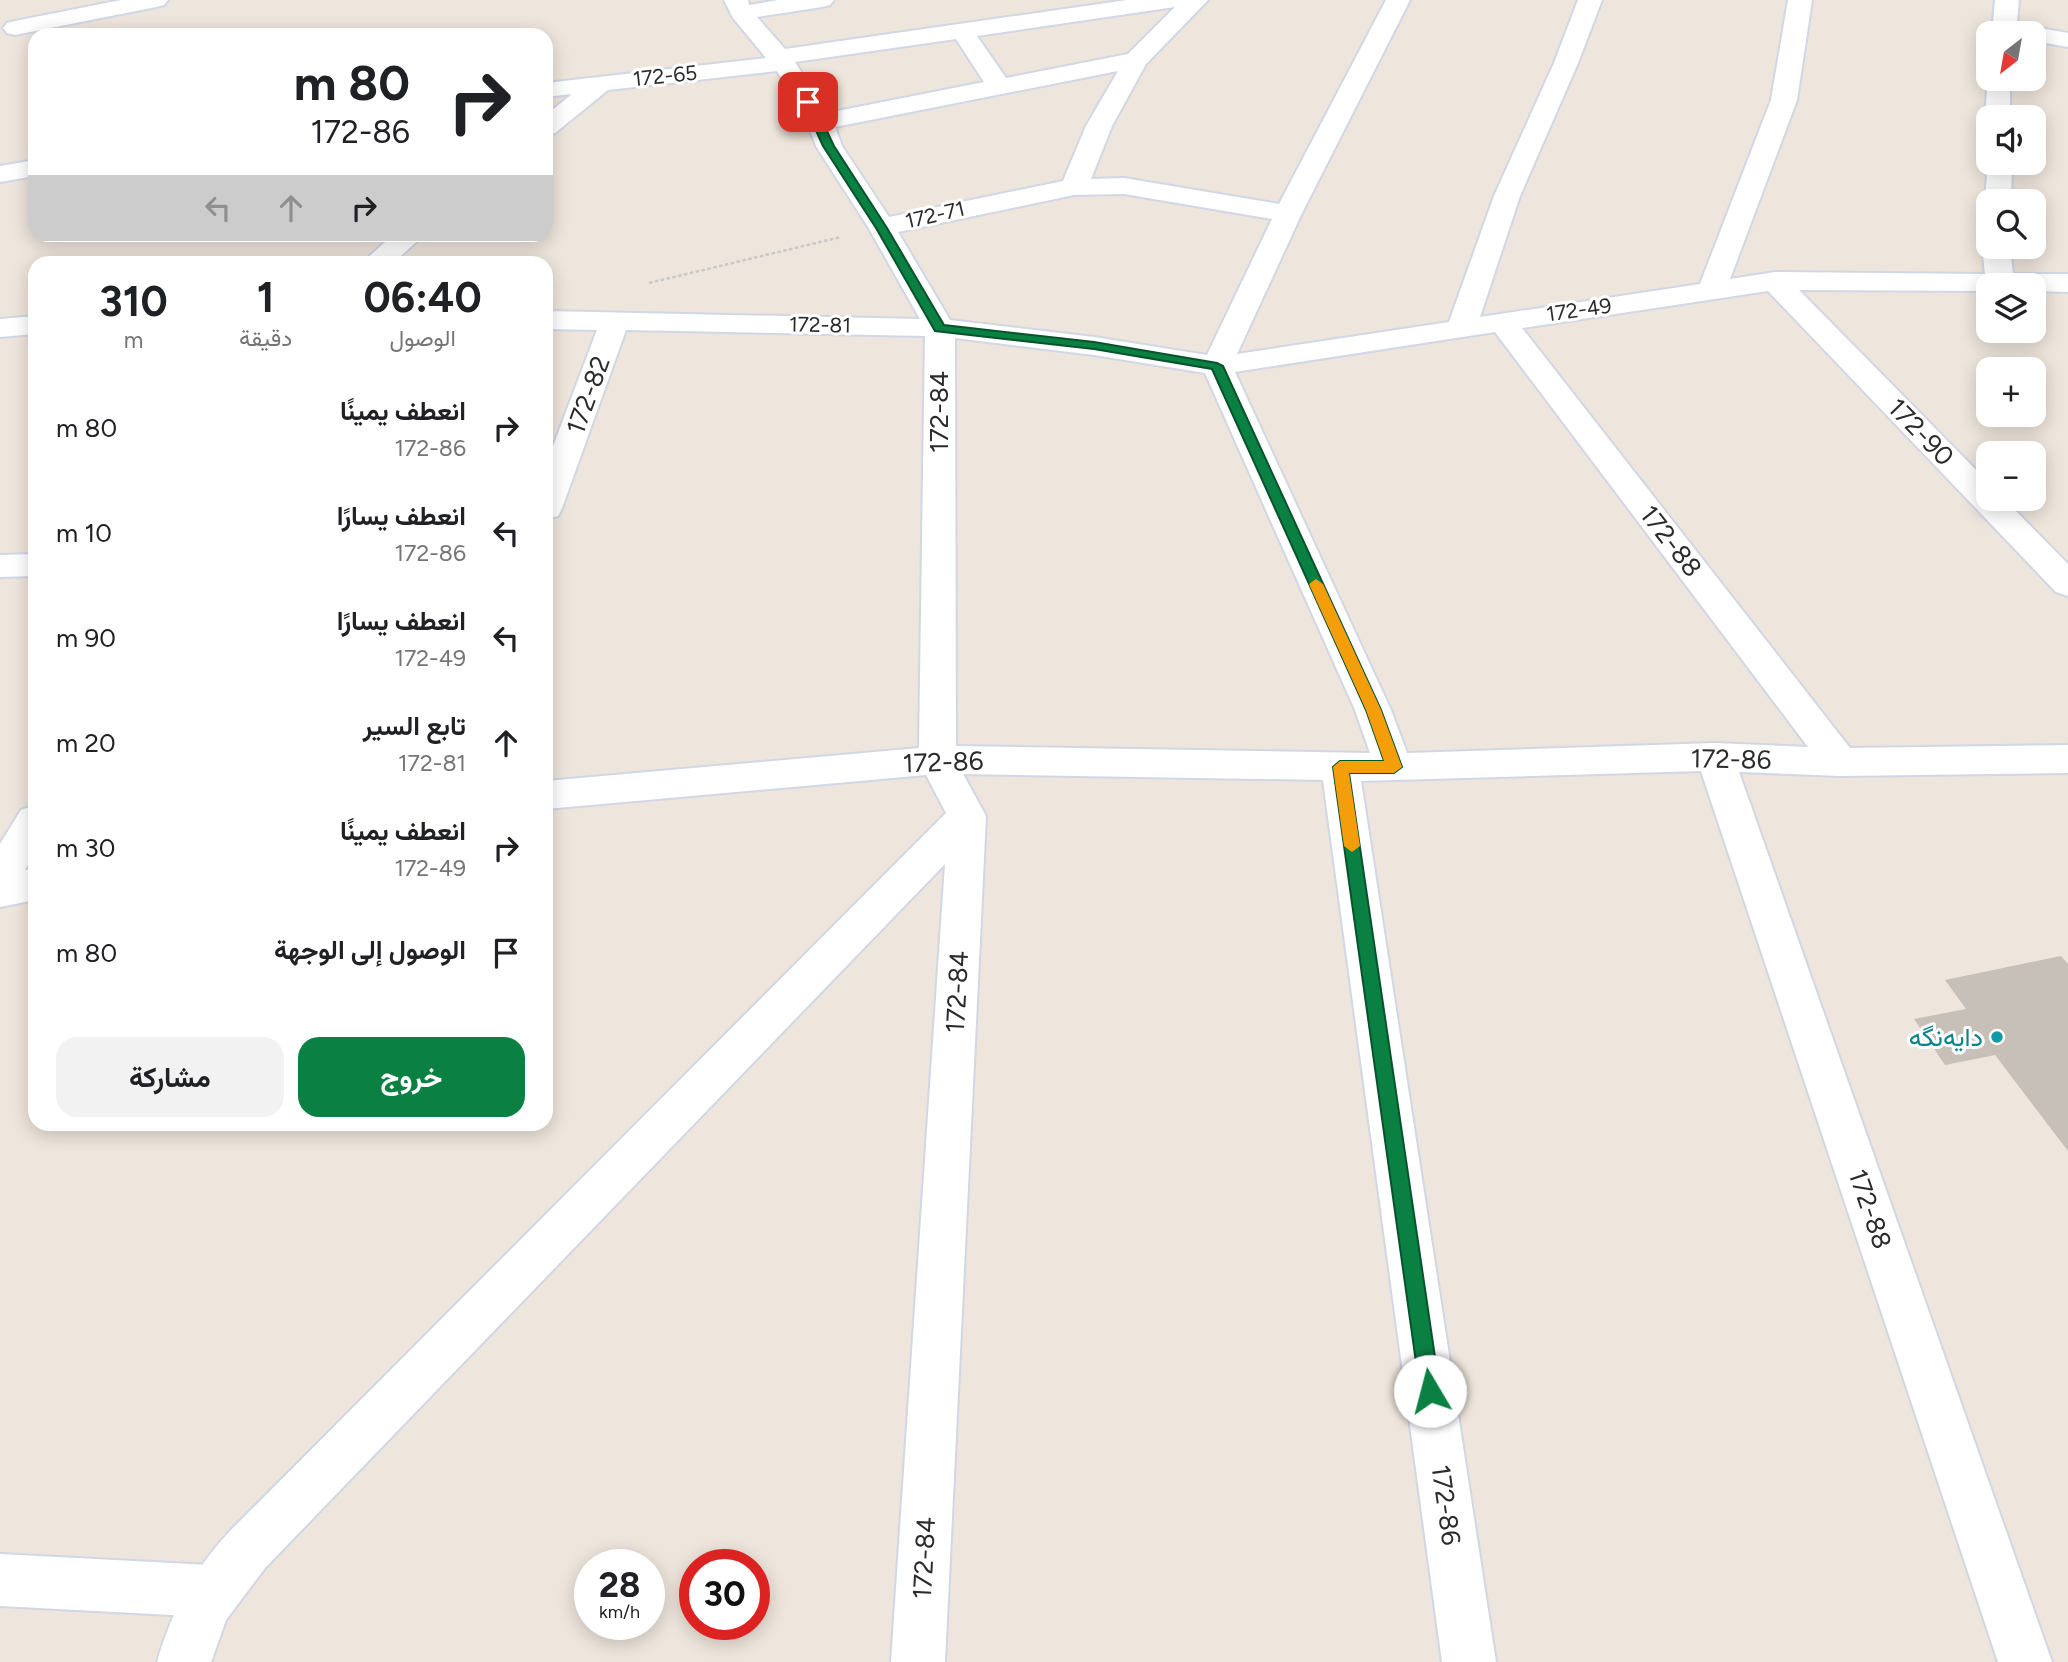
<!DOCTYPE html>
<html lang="ar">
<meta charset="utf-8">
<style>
body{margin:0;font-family:Figtree,Vazirmatn,sans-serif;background:#f2f2f2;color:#202124;direction:rtl;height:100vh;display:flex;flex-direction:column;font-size:26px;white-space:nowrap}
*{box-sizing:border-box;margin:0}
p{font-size:23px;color:#757577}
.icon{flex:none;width:38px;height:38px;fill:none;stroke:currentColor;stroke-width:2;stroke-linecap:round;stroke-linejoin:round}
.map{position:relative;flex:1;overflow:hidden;direction:ltr}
.details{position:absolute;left:28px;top:256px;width:525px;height:875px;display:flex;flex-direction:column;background:#fff;border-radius:21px;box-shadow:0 4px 18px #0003;direction:rtl}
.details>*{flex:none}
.guide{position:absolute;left:28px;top:28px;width:525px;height:214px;border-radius:21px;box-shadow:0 4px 18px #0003;direction:rtl;background:#fff;color:#202124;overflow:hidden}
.needle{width:46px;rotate:211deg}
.tools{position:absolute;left:1976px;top:21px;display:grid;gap:14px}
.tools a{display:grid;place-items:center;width:70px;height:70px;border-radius:14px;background:#fff;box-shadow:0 4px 18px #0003;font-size:35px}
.speed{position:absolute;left:574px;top:1549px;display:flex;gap:14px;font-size:35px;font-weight:700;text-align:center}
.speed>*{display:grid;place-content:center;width:91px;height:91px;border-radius:50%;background:#fff;box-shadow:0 4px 18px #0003;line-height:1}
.speed small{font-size:18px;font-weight:400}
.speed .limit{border:10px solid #d22;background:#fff;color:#111}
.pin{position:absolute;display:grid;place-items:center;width:60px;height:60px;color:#fff;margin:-30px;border-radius:14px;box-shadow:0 4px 10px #0006}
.me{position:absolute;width:77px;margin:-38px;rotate:352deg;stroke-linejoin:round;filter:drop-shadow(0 0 5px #0008)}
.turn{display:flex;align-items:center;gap:24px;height:147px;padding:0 28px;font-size:32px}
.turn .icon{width:91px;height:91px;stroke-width:2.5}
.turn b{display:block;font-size:49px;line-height:60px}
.lanes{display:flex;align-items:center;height:66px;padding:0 28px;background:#0003;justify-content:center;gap:35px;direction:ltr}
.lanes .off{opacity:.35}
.eta{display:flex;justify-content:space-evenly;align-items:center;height:119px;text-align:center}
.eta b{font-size:42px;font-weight:700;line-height:49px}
.primary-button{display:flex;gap:14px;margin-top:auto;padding:14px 28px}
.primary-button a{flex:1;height:80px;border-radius:21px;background:#0b8043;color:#fff;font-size:28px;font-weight:700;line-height:80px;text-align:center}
.primary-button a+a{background:#f2f2f2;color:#202124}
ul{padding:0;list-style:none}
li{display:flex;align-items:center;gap:21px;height:105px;padding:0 28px}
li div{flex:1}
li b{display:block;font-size:26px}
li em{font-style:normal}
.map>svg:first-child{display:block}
.building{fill:#c6c0b8}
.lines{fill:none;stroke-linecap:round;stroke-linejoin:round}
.minor-casing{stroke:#d1d7e5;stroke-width:4}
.tertiary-casing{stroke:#d1d7e5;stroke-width:4}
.path{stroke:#c8c8c8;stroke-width:2.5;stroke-dasharray:3.5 2.5;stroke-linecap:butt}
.minor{fill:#fff;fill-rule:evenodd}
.tertiary{fill:#fff;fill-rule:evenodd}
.route{fill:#0b8043;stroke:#07532c;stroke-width:2}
.slow{fill:#f59e0b}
.culture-dot{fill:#0f9aa8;stroke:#fff;stroke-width:2.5}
.labels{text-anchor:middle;stroke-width:6;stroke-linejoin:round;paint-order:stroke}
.far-street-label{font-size:21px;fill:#2b2b2b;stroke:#fff}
.street-label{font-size:26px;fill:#2b2b2b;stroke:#fff}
.culture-label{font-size:26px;fill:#0d838f;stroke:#fff;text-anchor:end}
</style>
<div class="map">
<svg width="2068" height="1662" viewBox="0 0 2068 1662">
<rect width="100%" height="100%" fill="#eee5dc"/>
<!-- building -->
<path class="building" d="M 2061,956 L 2068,964 L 2068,1151 L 1995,1055 L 1945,1065 L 1914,1019 L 1966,1009 L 1945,980 Z"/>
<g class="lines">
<defs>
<path id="minor" d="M 121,0 L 168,0 L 164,5 L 156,7 L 15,35 L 7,33 L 3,28 L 7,23 L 15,21 Z
M 724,0 L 748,0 L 749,5 L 778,0 L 834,0 L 830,5 L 822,7 L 757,17 L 785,49 L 1127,0 L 1208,0 L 1146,64 L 1112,126 L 1091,179 L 1124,178 L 1279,204 L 1386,0 L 1410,0 L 1302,213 L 1237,354 L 1449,322 L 1494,196 L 1554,63 L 1578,0 L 1602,0 L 1578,63 L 1520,196 L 1480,317 L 1700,284 L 1771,100 L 1788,0 L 1812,0 L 1797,100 L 1730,279 L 1775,272 L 1985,274 L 1982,247 L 1988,241 L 1988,247 L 2010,247 L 2013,274 L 2068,274 L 2068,292 L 2034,291 L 2034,285 L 1988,285 L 1988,291 L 1799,290 L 1988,482 L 1988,499 L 2004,499 L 2068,564 L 2068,596 L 2056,592 L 1768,291 L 1522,328 L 1850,748 L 2068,745 L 2068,773 L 1840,776 L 1739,772 L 2052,1662 L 1998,1662 L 1701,771 L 1361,781 L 1496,1662 L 1442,1662 L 1323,780 L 963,774 L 986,816 L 945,1662 L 891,1662 L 945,864 L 265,1568 L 226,1620 L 211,1662 L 157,1662 C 172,1611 193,1571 229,1532 L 946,813 L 926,775 L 546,809 L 546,781 L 919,748 L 925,336 L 626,330 L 562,508 L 558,516 L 546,519 L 546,465 L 597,330 L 546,329 L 546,311 L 920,319 L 868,227 L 816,146 L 807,122 L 777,71 L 608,90 L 555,133 L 546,136 L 546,115 L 572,94 L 546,97 L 546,83 L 766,58 L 733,18 ZM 1175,7 L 1128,54 L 1006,78 L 977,36 ZM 956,39 L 984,82 L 827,113 L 795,62 ZM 1118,71 L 1086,126 L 1063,181 L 889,217 L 842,146 L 835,127 ZM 1124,194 L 1272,219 L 1207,355 L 1094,337 L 950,320 L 898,232 L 1074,195 ZM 1495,332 L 1808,747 L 1715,743 L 1407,753 L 1391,710 L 1235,372 ZM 955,338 L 1094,355 L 1205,373 L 1355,710 L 1370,753 L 956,746 Z
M 1995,0 L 2019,0 L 2016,33 L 1992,33 Z
M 2034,27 L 2068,33 L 2068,47 L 2034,41 L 2034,33 L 2023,33 Z
M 1988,76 L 1988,79 L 2010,79 L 2010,117 L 1988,117 L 1988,121 L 1985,117 Z
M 35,160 L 35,176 L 0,182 L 0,166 Z
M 1988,160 L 1988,163 L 2012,163 L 2011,201 L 1988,201 L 1988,206 L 1985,201 Z
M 394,234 L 425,234 L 394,262 L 363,262 Z
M 35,316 L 35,334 L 0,337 L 0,319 Z
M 35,554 L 35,576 L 0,577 L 0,555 Z
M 35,805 L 35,853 L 25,870 L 35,868 L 35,900 L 0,907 L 0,844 L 21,810 Z"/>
<path id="tertiary" d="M 0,1554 L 210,1565 L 229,1572 L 236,1591 L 229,1610 L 210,1617 L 0,1606 Z"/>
</defs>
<!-- minor casing -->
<use href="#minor" class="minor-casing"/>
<!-- tertiary casing -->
<use href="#tertiary" class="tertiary-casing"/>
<!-- path -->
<path class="path" d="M 649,283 L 841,237"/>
<!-- minor -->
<use href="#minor" class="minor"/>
<!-- tertiary -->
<use href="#tertiary" class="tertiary"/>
</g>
<!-- route -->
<path class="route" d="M 808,99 L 813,102 L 834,146 L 887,228 L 944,325 L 1094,342 L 1217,363 L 1223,366 L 1381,710 L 1402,767 L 1394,773 L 1349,773 L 1440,1391 L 1437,1398 L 1430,1401 L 1423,1398 L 1420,1391 L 1333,767 L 1340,761 L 1384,761 L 1366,710 L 1212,369 L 1094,349 L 935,331 L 876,228 L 823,146 L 803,102 Z"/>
<!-- slow -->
<path class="slow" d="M 1316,579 L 1323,584 L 1381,710 L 1402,767 L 1394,773 L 1349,773 L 1360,846 L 1352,852 L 1344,846 L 1333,767 L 1340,761 L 1384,761 L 1366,710 L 1309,584 Z"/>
<!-- markers -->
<circle class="culture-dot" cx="1997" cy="1037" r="7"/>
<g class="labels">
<!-- far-street labels -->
<g class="far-street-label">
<text transform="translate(665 76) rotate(-6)" y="7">172-65</text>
<text transform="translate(935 215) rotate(-13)" y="7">172-71</text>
<text transform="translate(1579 310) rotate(-8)" y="7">172-49</text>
<text transform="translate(820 325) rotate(1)" y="7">172-81</text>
</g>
<!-- street labels -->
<g class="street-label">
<text transform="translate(588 395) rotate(-70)" y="9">172-82</text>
<text transform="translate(939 412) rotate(-90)" y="9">172-84</text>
<text transform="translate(1921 432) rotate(46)" y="9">172-90</text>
<text transform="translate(1671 541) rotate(52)" y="9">172-88</text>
<text transform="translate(1731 759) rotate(1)" y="9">172-86</text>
<text transform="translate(943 762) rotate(-2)" y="9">172-86</text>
<text transform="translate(957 992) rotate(-87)" y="9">172-84</text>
<text transform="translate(1870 1209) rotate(71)" y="9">172-88</text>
<text transform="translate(1446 1505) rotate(82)" y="9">172-86</text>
<text transform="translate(924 1558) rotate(-87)" y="9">172-84</text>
</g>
<!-- culture labels -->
<g class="culture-label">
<text x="1983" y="1046">دایەنگە</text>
</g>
</g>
</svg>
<div class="tools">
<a><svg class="needle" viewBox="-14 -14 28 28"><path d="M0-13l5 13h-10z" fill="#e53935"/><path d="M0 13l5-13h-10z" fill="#757577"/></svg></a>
<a><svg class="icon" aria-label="sound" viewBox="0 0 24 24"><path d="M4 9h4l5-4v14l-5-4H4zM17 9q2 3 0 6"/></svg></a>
<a><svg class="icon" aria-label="search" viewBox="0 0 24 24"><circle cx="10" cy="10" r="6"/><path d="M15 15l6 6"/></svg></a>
<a><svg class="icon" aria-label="layers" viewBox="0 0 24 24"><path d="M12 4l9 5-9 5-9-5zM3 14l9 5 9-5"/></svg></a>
<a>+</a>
<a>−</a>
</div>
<div class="speed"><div>28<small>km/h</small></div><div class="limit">30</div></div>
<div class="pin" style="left:808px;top:102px;background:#d93025"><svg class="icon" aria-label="arrive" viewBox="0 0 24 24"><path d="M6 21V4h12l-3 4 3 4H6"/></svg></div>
<svg class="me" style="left:1430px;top:1391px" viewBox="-20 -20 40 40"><circle r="19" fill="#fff"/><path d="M0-13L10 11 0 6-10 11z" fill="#0b8043"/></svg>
<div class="guide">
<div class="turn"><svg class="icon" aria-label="right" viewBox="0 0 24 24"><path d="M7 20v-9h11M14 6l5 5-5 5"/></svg><div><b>80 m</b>172-86</div></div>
<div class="lanes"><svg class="icon off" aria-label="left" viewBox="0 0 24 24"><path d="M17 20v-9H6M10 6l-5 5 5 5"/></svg><svg class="icon off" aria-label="ahead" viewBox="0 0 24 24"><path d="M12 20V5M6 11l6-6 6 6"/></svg><svg class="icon" aria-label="right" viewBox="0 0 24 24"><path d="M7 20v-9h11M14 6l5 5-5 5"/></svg></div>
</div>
<section class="details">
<div class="eta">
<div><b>06:40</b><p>الوصول</p></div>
<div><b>1</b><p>دقيقة</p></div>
<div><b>310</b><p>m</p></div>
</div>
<ul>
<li><svg class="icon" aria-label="right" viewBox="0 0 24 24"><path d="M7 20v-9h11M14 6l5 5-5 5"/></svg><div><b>انعطف يمينًا</b><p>172-86</p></div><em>80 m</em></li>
<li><svg class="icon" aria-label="left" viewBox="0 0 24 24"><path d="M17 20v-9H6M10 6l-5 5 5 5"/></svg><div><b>انعطف يسارًا</b><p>172-86</p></div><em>10 m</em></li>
<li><svg class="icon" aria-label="left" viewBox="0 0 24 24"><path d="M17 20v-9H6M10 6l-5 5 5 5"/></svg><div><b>انعطف يسارًا</b><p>172-49</p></div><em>90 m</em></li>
<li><svg class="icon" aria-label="ahead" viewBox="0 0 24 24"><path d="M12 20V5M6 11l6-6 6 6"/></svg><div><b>تابع السير</b><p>172-81</p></div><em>20 m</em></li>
<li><svg class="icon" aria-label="right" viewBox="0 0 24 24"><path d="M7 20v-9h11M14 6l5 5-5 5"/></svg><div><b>انعطف يمينًا</b><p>172-49</p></div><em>30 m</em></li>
<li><svg class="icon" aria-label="arrive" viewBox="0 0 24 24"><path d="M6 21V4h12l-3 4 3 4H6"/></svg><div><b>الوصول إلى الوجهة</b></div><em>80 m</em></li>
</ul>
<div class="primary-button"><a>خروج</a><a>مشاركة</a></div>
</section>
</div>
